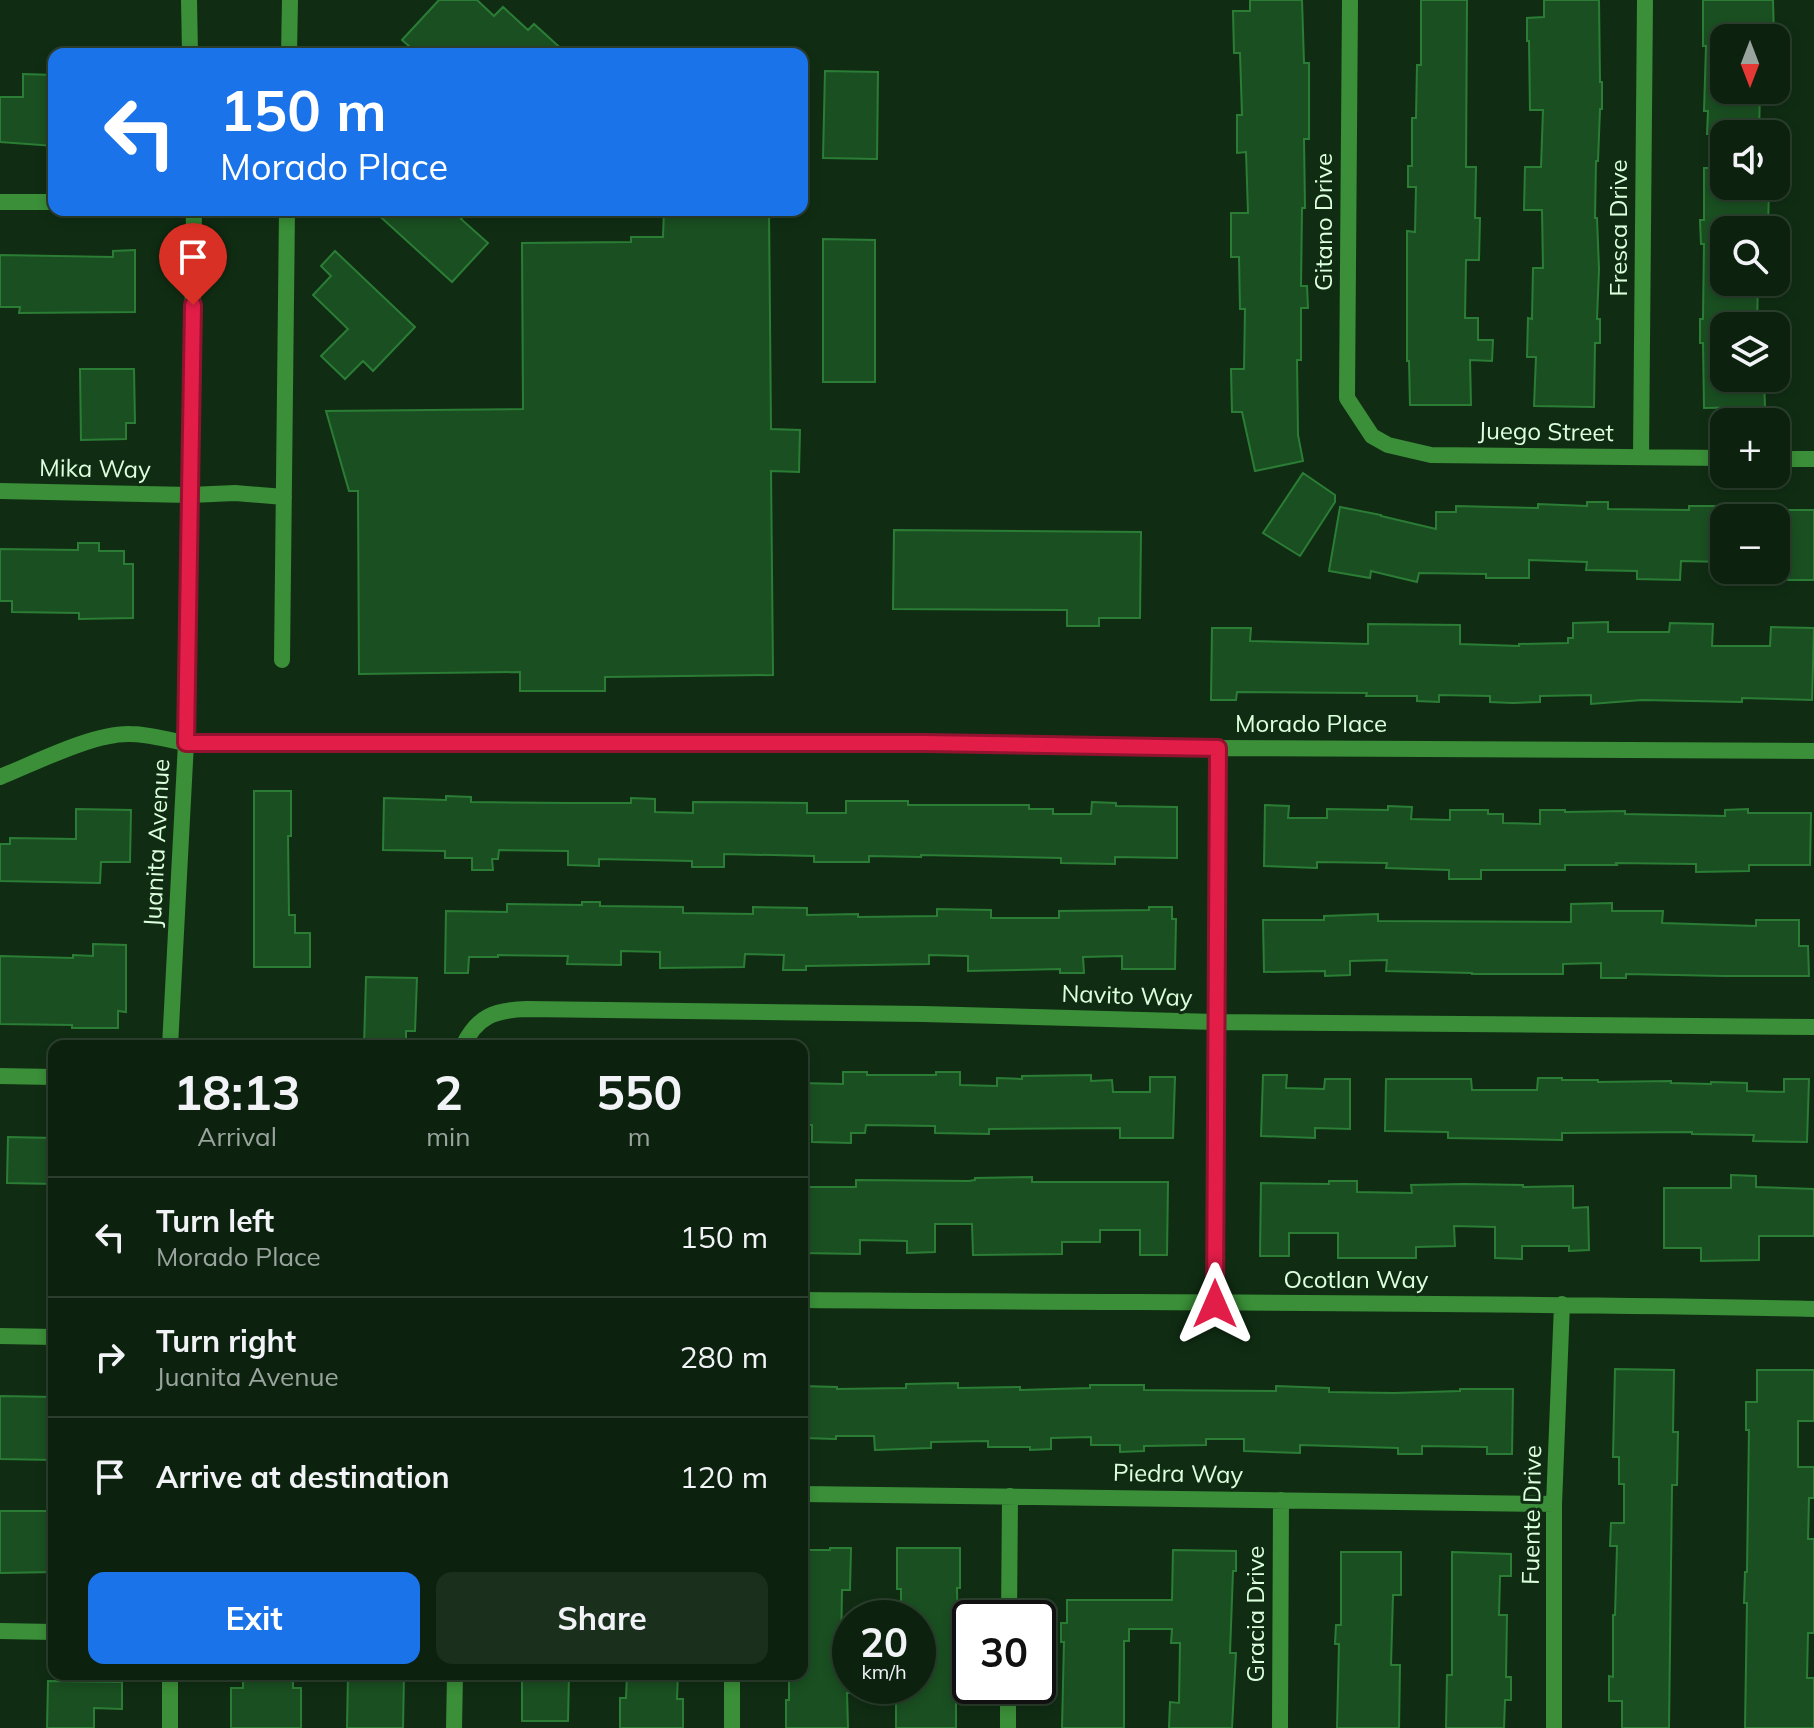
<!DOCTYPE html>
<meta charset="utf-8">
<style>
body{margin:0;font-family:Mulish,sans-serif;background:#1a2f1c;color:#f1f3f6;height:100vh;display:flex;flex-direction:column;font-size:30px;white-space:nowrap}
*{box-sizing:border-box;margin:0}
p{font-size:26px;color:#9aa49e}
.icon{flex:none;width:44px;height:44px;fill:none;stroke:currentColor;stroke-width:2;stroke-linecap:round;stroke-linejoin:round}
.map{position:relative;flex:1;overflow:hidden}
.panel{position:absolute;left:48px;top:1040px;width:760px;height:640px;display:flex;flex-direction:column;background:#0c220e;border-radius:16px;box-shadow:0 4px 12px #0003,0 0 0 2px #2c3f2e}
.panel>*{flex:none}
.banner{position:absolute;left:48px;top:48px;width:760px;height:168px;border-radius:16px;box-shadow:0 4px 12px #0003,0 0 0 2px #2c3f2e;background:#1a73e8;color:#fff;overflow:hidden}
.needle{width:52px;rotate:180deg}
.tools{position:absolute;left:1710px;top:24px;display:grid;gap:16px}
.tools a{display:grid;place-items:center;width:80px;height:80px;border-radius:16px;background:#0c220e;box-shadow:0 4px 12px #0003,0 0 0 2px #2c3f2e;font-size:40px}
.speed{position:absolute;left:832px;top:1600px;display:flex;gap:16px;font-size:40px;font-weight:700;text-align:center}
.speed>*{display:grid;place-content:center;width:104px;height:104px;border-radius:50%;background:#0c220e;box-shadow:0 4px 12px #0003,0 0 0 2px #2c3f2e;line-height:1}
.speed small{font-size:20px;font-weight:400}
.speed .limit{border:4px solid #111;border-radius:12px;background:#fff;color:#111}
.pin{position:absolute;display:grid;place-items:center;width:68px;height:68px;color:#fff;margin:-82px -34px;border-radius:50% 50% 50% 0;rotate:-45deg;box-shadow:0 0 8px #0007}
.pin .icon{rotate:45deg}
.me{position:absolute;width:88px;margin:-44px;rotate:0deg;stroke-linejoin:round;filter:drop-shadow(0 0 6px #0008)}
.turn{display:flex;align-items:center;gap:28px;height:168px;padding:0 40px;font-size:36px}
.turn .icon{width:104px;height:104px;stroke-width:2.5}
.turn b{display:block;font-size:56px;line-height:68px}
.eta{display:flex;justify-content:space-evenly;align-items:center;height:136px;text-align:center}
.eta b{font-size:48px;font-weight:700;line-height:56px}
.primary-button{display:flex;gap:16px;margin-top:auto;padding:16px 40px}
.primary-button a{flex:1;height:92px;border-radius:16px;background:#1a73e8;color:#fff;font-size:32px;font-weight:700;line-height:92px;text-align:center}
.primary-button a+a{background:#1a2f1c;color:#f1f3f6}
ul{padding:0;list-style:none}
li{display:flex;align-items:center;gap:24px;height:120px;padding:0 40px;border-top:2px solid #2c3f2e}
li div{flex:1}
li b{display:block;font-size:30px}
li em{font-style:normal}
.map>svg:first-child{display:block}
.building{fill:#1a4f21;stroke:#2b7d36;stroke-width:2}
.lines{fill:none;stroke-linecap:round;stroke-linejoin:round}
.minor{stroke:#3a8f38;stroke-width:16}
.route-casing{stroke:#92132f;stroke-width:20}
.route{stroke:#e11d48;stroke-width:14}
.labels{text-anchor:middle;stroke-width:6;stroke-linejoin:round;paint-order:stroke}
.street-label{font-size:24px;fill:#dcffdd;stroke:#102d13}
</style>
<div class="map">
<svg width="1814" height="1728" viewBox="0 0 1814 1728">
<rect width="100%" height="100%" fill="#102d13"/>
<!-- building -->
<path class="building" d="M 439,0 L 477,0 L 494,16 L 503,7 L 528,30 L 534,24 L 567,54 L 418,54 L 402,40 Z
M 1250,0 L 1302,0 L 1304,63 L 1309,63 L 1309,139 L 1304,139 L 1305,208 L 1302,208 L 1301,286 L 1307,286 L 1308,308 L 1301,308 L 1301,360 L 1297,360 L 1298,435 L 1303,461 L 1255,471 L 1242,412 L 1232,412 L 1231,369 L 1244,369 L 1245,309 L 1240,309 L 1239,257 L 1231,257 L 1231,213 L 1248,213 L 1246,152 L 1237,153 L 1237,115 L 1242,115 L 1240,53 L 1234,53 L 1233,11 L 1250,11 Z
M 1421,0 L 1467,0 L 1466,167 L 1476,167 L 1475,218 L 1480,218 L 1479,260 L 1466,260 L 1465,318 L 1478,318 L 1478,340 L 1493,340 L 1492,361 L 1470,360 L 1471,405 L 1410,405 L 1409,361 L 1407,361 L 1407,231 L 1415,232 L 1416,187 L 1408,187 L 1408,166 L 1412,166 L 1412,118 L 1416,118 L 1417,65 L 1421,65 Z
M 1544,0 L 1599,0 L 1600,82 L 1602,82 L 1602,109 L 1600,109 L 1598,161 L 1596,161 L 1595,218 L 1597,218 L 1599,269 L 1597,319 L 1600,319 L 1600,343 L 1595,343 L 1594,407 L 1534,406 L 1536,357 L 1527,357 L 1528,318 L 1532,319 L 1533,268 L 1543,268 L 1542,210 L 1524,210 L 1525,167 L 1541,167 L 1543,110 L 1530,110 L 1529,41 L 1527,41 L 1527,18 L 1544,17 Z
M 1703,0 L 1773,0 L 1774,38 L 1724,38 L 1724,90 L 1760,90 L 1759,134 L 1707,134 L 1708,111 L 1704,111 L 1706,46 L 1703,46 Z
M 825,71 L 878,72 L 877,159 L 823,158 Z
M 23,74 L 54,75 L 54,146 L 0,142 L 0,97 L 23,97 Z
M 1704,168 L 1724,168 L 1724,186 L 1769,186 L 1768,230 L 1724,230 L 1724,282 L 1758,282 L 1757,326 L 1724,326 L 1724,378 L 1764,378 L 1765,407 L 1704,408 L 1703,343 L 1700,343 L 1700,319 L 1703,319 L 1704,244 L 1701,244 L 1700,220 L 1704,220 Z
M 373,210 L 469,210 L 461,219 L 488,243 L 452,282 Z
M 664,210 L 769,210 L 771,429 L 800,430 L 799,472 L 771,471 L 773,675 L 605,677 L 605,691 L 520,691 L 520,672 L 359,674 L 358,491 L 349,491 L 326,411 L 523,409 L 522,243 L 631,242 L 631,237 L 663,237 Z
M 823,239 L 875,240 L 875,382 L 823,382 Z
M 135,250 L 135,312 L 19,313 L 20,307 L 0,307 L 0,255 L 113,257 L 113,251 Z
M 335,251 L 415,327 L 373,371 L 363,361 L 345,379 L 321,356 L 348,329 L 313,295 L 331,276 L 321,266 Z
M 80,369 L 134,369 L 135,423 L 126,423 L 126,439 L 81,440 Z
M 1303,473 L 1335,495 L 1335,502 L 1300,556 L 1263,533 Z
M 1587,502 L 1608,502 L 1608,509 L 1689,510 L 1689,506 L 1724,506 L 1724,562 L 1681,561 L 1680,580 L 1637,579 L 1637,571 L 1586,570 L 1587,562 L 1529,560 L 1529,578 L 1486,578 L 1486,574 L 1419,573 L 1417,582 L 1371,571 L 1370,578 L 1329,571 L 1340,507 L 1381,515 L 1381,516 L 1436,529 L 1436,512 L 1456,512 L 1456,506 L 1538,508 L 1538,504 L 1587,506 Z
M 1776,510 L 1814,510 L 1814,580 L 1788,580 L 1788,575 L 1776,575 Z
M 894,530 L 1141,532 L 1140,618 L 1099,618 L 1099,626 L 1067,626 L 1067,610 L 893,609 Z
M 78,543 L 99,543 L 99,551 L 124,551 L 124,564 L 133,564 L 133,618 L 79,619 L 79,613 L 12,612 L 12,601 L 0,601 L 0,549 L 78,550 Z
M 1608,622 L 1608,632 L 1669,632 L 1670,623 L 1713,624 L 1712,646 L 1770,646 L 1771,627 L 1814,628 L 1812,700 L 1742,698 L 1742,702 L 1642,700 L 1591,704 L 1591,695 L 1540,696 L 1540,702 L 1513,703 L 1490,702 L 1490,696 L 1439,695 L 1439,702 L 1417,701 L 1417,696 L 1366,696 L 1367,693 L 1237,692 L 1236,700 L 1211,700 L 1212,628 L 1251,628 L 1250,641 L 1368,644 L 1368,624 L 1460,625 L 1460,644 L 1519,646 L 1519,644 L 1568,643 L 1568,638 L 1573,638 L 1573,623 Z
M 254,791 L 291,791 L 291,836 L 288,836 L 289,915 L 295,915 L 295,933 L 310,933 L 310,967 L 254,967 Z
M 446,796 L 471,797 L 471,802 L 569,803 L 631,803 L 631,798 L 655,799 L 655,812 L 693,813 L 693,802 L 807,803 L 807,813 L 846,813 L 846,801 L 908,801 L 908,805 L 1029,805 L 1029,809 L 1053,809 L 1053,814 L 1091,814 L 1092,802 L 1116,803 L 1116,806 L 1177,807 L 1177,858 L 1115,857 L 1115,864 L 1061,863 L 1061,858 L 921,855 L 921,857 L 869,856 L 869,862 L 814,862 L 814,856 L 724,854 L 724,867 L 692,867 L 692,861 L 599,859 L 599,866 L 568,865 L 568,851 L 499,850 L 498,859 L 492,859 L 493,870 L 472,870 L 472,858 L 445,858 L 445,851 L 383,850 L 384,798 L 446,800 Z
M 1265,805 L 1289,806 L 1288,818 L 1327,818 L 1327,809 L 1388,810 L 1388,806 L 1412,807 L 1411,819 L 1450,820 L 1450,810 L 1488,810 L 1488,814 L 1503,814 L 1503,823 L 1540,824 L 1540,810 L 1565,810 L 1565,812 L 1625,811 L 1625,814 L 1725,816 L 1725,810 L 1748,809 L 1748,813 L 1811,813 L 1810,865 L 1749,865 L 1749,871 L 1696,872 L 1696,864 L 1616,863 L 1617,865 L 1565,865 L 1565,870 L 1481,870 L 1481,879 L 1449,879 L 1449,870 L 1386,868 L 1387,863 L 1317,862 L 1317,868 L 1264,866 Z
M 76,809 L 131,810 L 130,862 L 101,862 L 100,883 L 0,881 L 0,844 L 10,844 L 10,838 L 76,839 Z
M 582,902 L 600,902 L 600,906 L 683,907 L 683,913 L 753,914 L 753,907 L 807,908 L 807,915 L 858,914 L 858,917 L 937,916 L 937,909 L 991,910 L 991,918 L 1059,918 L 1059,911 L 1149,910 L 1149,907 L 1172,907 L 1172,919 L 1176,919 L 1175,969 L 1122,969 L 1122,956 L 1083,957 L 1084,973 L 1060,973 L 1060,969 L 968,971 L 968,956 L 929,955 L 929,964 L 806,966 L 806,970 L 783,970 L 784,955 L 745,954 L 744,967 L 660,968 L 660,952 L 621,951 L 621,965 L 567,964 L 568,956 L 498,955 L 498,957 L 469,957 L 468,973 L 445,973 L 446,911 L 507,912 L 507,904 L 582,905 Z
M 1612,903 L 1612,911 L 1663,911 L 1662,923 L 1756,926 L 1756,920 L 1799,920 L 1799,946 L 1808,946 L 1809,976 L 1725,976 L 1626,974 L 1626,978 L 1601,978 L 1601,963 L 1563,964 L 1563,974 L 1472,974 L 1472,973 L 1386,971 L 1387,960 L 1350,961 L 1350,975 L 1325,976 L 1325,971 L 1264,972 L 1263,920 L 1324,920 L 1324,916 L 1378,914 L 1378,921 L 1571,922 L 1571,904 Z
M 93,944 L 126,945 L 126,1012 L 118,1011 L 118,1028 L 72,1028 L 72,1025 L 0,1024 L 0,956 L 73,958 L 73,955 L 93,956 Z
M 366,977 L 417,978 L 415,1031 L 406,1031 L 406,1046 L 364,1046 Z
M 843,1072 L 867,1072 L 867,1075 L 936,1075 L 936,1072 L 960,1072 L 960,1085 L 997,1086 L 997,1078 L 1022,1079 L 1022,1076 L 1091,1075 L 1091,1081 L 1112,1080 L 1113,1092 L 1150,1092 L 1150,1077 L 1175,1077 L 1173,1138 L 1120,1138 L 1120,1128 L 989,1129 L 989,1134 L 935,1133 L 935,1126 L 866,1125 L 865,1133 L 851,1133 L 851,1143 L 812,1142 L 812,1125 L 802,1125 L 802,1083 L 843,1084 Z
M 1263,1075 L 1287,1075 L 1286,1088 L 1324,1089 L 1325,1079 L 1350,1079 L 1350,1129 L 1315,1128 L 1315,1138 L 1261,1136 Z
M 1538,1078 L 1562,1078 L 1562,1080 L 1598,1080 L 1598,1082 L 1671,1081 L 1671,1083 L 1711,1084 L 1711,1082 L 1747,1083 L 1747,1091 L 1784,1092 L 1784,1079 L 1809,1079 L 1807,1142 L 1753,1141 L 1754,1135 L 1692,1134 L 1692,1132 L 1562,1133 L 1562,1140 L 1448,1138 L 1448,1132 L 1385,1131 L 1386,1079 L 1471,1079 L 1472,1090 L 1537,1090 Z
M 8,1137 L 54,1138 L 54,1184 L 7,1183 Z
M 1731,1175 L 1756,1176 L 1756,1187 L 1814,1189 L 1814,1236 L 1759,1236 L 1759,1260 L 1701,1261 L 1701,1248 L 1664,1248 L 1664,1188 L 1731,1188 Z
M 1032,1177 L 1032,1182 L 1168,1182 L 1167,1255 L 1140,1255 L 1140,1230 L 1100,1230 L 1100,1242 L 1062,1242 L 1062,1254 L 973,1255 L 972,1224 L 935,1224 L 935,1252 L 907,1253 L 907,1241 L 860,1240 L 860,1254 L 802,1253 L 802,1187 L 856,1187 L 856,1180 L 969,1181 L 975,1180 L 975,1178 Z
M 1329,1181 L 1357,1181 L 1357,1192 L 1412,1193 L 1411,1185 L 1463,1184 L 1523,1185 L 1523,1187 L 1573,1186 L 1573,1208 L 1588,1207 L 1589,1250 L 1569,1251 L 1569,1246 L 1522,1246 L 1522,1259 L 1495,1258 L 1495,1227 L 1454,1226 L 1455,1246 L 1416,1247 L 1416,1258 L 1338,1258 L 1338,1233 L 1289,1233 L 1289,1256 L 1260,1256 L 1261,1183 L 1329,1184 Z
M 1615,1369 L 1674,1370 L 1673,1432 L 1678,1432 L 1677,1485 L 1672,1485 L 1669,1728 L 1622,1728 L 1622,1701 L 1609,1701 L 1609,1676 L 1613,1677 L 1613,1615 L 1615,1615 L 1617,1546 L 1610,1546 L 1611,1523 L 1624,1523 L 1624,1484 L 1619,1484 L 1619,1457 L 1613,1457 Z
M 1757,1370 L 1814,1370 L 1814,1421 L 1798,1421 L 1798,1467 L 1814,1467 L 1814,1498 L 1809,1498 L 1808,1539 L 1814,1539 L 1814,1633 L 1808,1633 L 1807,1678 L 1814,1678 L 1814,1728 L 1745,1728 L 1747,1603 L 1744,1603 L 1745,1572 L 1747,1572 L 1749,1430 L 1746,1430 L 1746,1402 L 1757,1402 Z
M 958,1383 L 958,1388 L 1020,1387 L 1020,1390 L 1090,1388 L 1090,1385 L 1144,1385 L 1144,1390 L 1276,1391 L 1276,1386 L 1329,1388 L 1329,1392 L 1394,1393 L 1460,1391 L 1460,1389 L 1513,1389 L 1512,1454 L 1487,1454 L 1487,1447 L 1422,1446 L 1422,1454 L 1398,1454 L 1398,1448 L 1300,1445 L 1300,1453 L 1244,1451 L 1244,1439 L 1206,1439 L 1206,1445 L 1144,1446 L 1144,1451 L 1120,1452 L 1120,1445 L 1091,1445 L 1091,1437 L 1051,1438 L 1051,1449 L 1030,1450 L 1030,1447 L 988,1447 L 988,1441 L 931,1442 L 931,1448 L 875,1450 L 874,1436 L 836,1436 L 836,1439 L 802,1438 L 802,1386 L 837,1387 L 837,1389 L 906,1388 L 906,1384 Z
M 0,1396 L 54,1397 L 54,1460 L 0,1459 Z
M 0,1511 L 54,1511 L 54,1572 L 0,1573 Z
M 830,1548 L 851,1548 L 850,1590 L 842,1590 L 841,1650 L 850,1650 L 850,1693 L 847,1693 L 848,1728 L 786,1728 L 786,1700 L 789,1700 L 789,1674 L 802,1674 L 802,1550 L 830,1550 Z
M 897,1548 L 960,1548 L 960,1588 L 957,1588 L 958,1640 L 956,1640 L 956,1728 L 896,1728 L 896,1686 L 918,1686 L 918,1618 L 901,1618 L 901,1589 L 897,1589 Z
M 1173,1550 L 1236,1551 L 1236,1571 L 1233,1571 L 1230,1653 L 1236,1653 L 1232,1728 L 1169,1728 L 1170,1702 L 1179,1703 L 1180,1643 L 1171,1643 L 1172,1629 L 1129,1629 L 1129,1641 L 1124,1641 L 1124,1728 L 1062,1728 L 1064,1642 L 1061,1642 L 1061,1623 L 1067,1623 L 1067,1600 L 1172,1600 Z
M 1341,1552 L 1401,1552 L 1401,1595 L 1393,1595 L 1391,1665 L 1400,1665 L 1399,1728 L 1337,1728 L 1339,1644 L 1335,1644 L 1336,1625 L 1341,1625 Z
M 1452,1552 L 1511,1554 L 1511,1576 L 1500,1576 L 1499,1615 L 1507,1615 L 1506,1677 L 1511,1677 L 1511,1700 L 1505,1700 L 1504,1728 L 1446,1728 L 1447,1675 L 1452,1675 Z
M 243,1674 L 293,1674 L 293,1688 L 301,1688 L 301,1728 L 231,1728 L 231,1688 L 243,1688 Z
M 348,1674 L 404,1674 L 403,1728 L 347,1728 Z
M 522,1674 L 569,1674 L 568,1721 L 522,1721 Z
M 627,1674 L 678,1674 L 677,1699 L 683,1699 L 683,1728 L 620,1728 L 620,1698 L 626,1698 Z
M 48,1681 L 122,1682 L 122,1709 L 94,1708 L 94,1728 L 47,1728 Z"/>
<g class="lines">
<!-- minor -->
<path class="minor" d="M 189,0 L 190,54
M 1350,0 L 1347,398 L 1372,436 L 1388,445 L 1431,455 L 1724,458
M 289,54 L 290,0
M 0,202 L 54,202
M 1641,457 L 1645,0
M 1776,459 L 1814,459
M 0,491 L 190,495 L 235,493 L 284,497
M 282,660 L 287,210
M 0,777 C 35,763 93,733 130,734 C 148,734 168,740 186,743 L 925,743 L 1218,748 L 1814,751
M 170,1046 L 186,743 L 194,210
M 463,1046 C 477,1016 495,1010 527,1009 L 923,1014 L 1215,1022 L 1814,1027
M 0,1076 L 54,1077
M 802,1300 C 1139,1303 1477,1302 1814,1309
M 1215,1304 L 1218,748
M 0,1336 L 54,1337
M 802,1494 L 1554,1504
M 1009,1618 L 1010,1496
M 0,1631 L 54,1632
M 170,1728 L 170,1674
M 454,1728 L 455,1674
M 732,1728 L 732,1674
M 1008,1728 L 1008,1686
M 1280,1728 L 1281,1500
M 1554,1728 L 1554,1504 L 1562,1304"/>
</g>
<g class="lines">
<defs>
<path id="route" d="M 193,305 L 186,743 L 925,743 L 1218,748 L 1215,1304"/>
</defs>
<!-- route casing -->
<use href="#route" class="route-casing"/>
<!-- route -->
<use href="#route" class="route"/>
</g>
<g class="labels">
<!-- street labels -->
<g class="street-label">
<text transform="translate(1324 222) rotate(-90)" y="8">Gitano Drive</text>
<text transform="translate(1619 228) rotate(-90)" y="8">Fresca Drive</text>
<text transform="translate(1546 432) rotate(1)" y="8">Juego Street</text>
<text transform="translate(95 469) rotate(1)" y="8">Mika Way</text>
<text x="1311" y="732">Morado Place</text>
<text transform="translate(157 843) rotate(-87)" y="8">Juanita Avenue</text>
<text transform="translate(1127 996) rotate(2)" y="8">Navito Way</text>
<text x="1356" y="1288">Ocotlan Way</text>
<text transform="translate(1178 1474) rotate(1)" y="8">Piedra Way</text>
<text transform="translate(1532 1515) rotate(-89)" y="8">Fuente Drive</text>
<text transform="translate(1256 1614) rotate(-90)" y="8">Gracia Drive</text>
</g>
</g>
</svg>
<div class="tools">
<a><svg class="needle" viewBox="-14 -14 28 28"><path d="M0-13l5 13h-10z" fill="#e53935"/><path d="M0 13l5-13h-10z" fill="#9aa49e"/></svg></a>
<a><svg class="icon" aria-label="sound" viewBox="0 0 24 24"><path d="M4 9h4l5-4v14l-5-4H4zM17 9q2 3 0 6"/></svg></a>
<a><svg class="icon" aria-label="search" viewBox="0 0 24 24"><circle cx="10" cy="10" r="6"/><path d="M15 15l6 6"/></svg></a>
<a><svg class="icon" aria-label="layers" viewBox="0 0 24 24"><path d="M12 4l9 5-9 5-9-5zM3 14l9 5 9-5"/></svg></a>
<a>+</a>
<a>−</a>
</div>
<div class="speed"><div>20<small>km/h</small></div><div class="limit">30</div></div>
<div class="pin" style="left:193px;top:305px;background:#d93025"><svg class="icon" aria-label="arrive" viewBox="0 0 24 24"><path d="M6 21V4h12l-3 4 3 4H6"/></svg></div>
<svg class="me" style="left:1215px;top:1304px" viewBox="-20 -20 40 40"><path d="M0-17L14 15 0 8-14 15z" fill="#e11d48" stroke="#fff" stroke-width="4"/></svg>
<div class="banner">
<div class="turn"><svg class="icon" aria-label="left" viewBox="0 0 24 24"><path d="M17 20v-9H6M10 6l-5 5 5 5"/></svg><div><b>150 m</b>Morado Place</div></div>
</div>
<section class="panel">
<div class="eta">
<div><b>18:13</b><p>Arrival</p></div>
<div><b>2</b><p>min</p></div>
<div><b>550</b><p>m</p></div>
</div>
<ul>
<li><svg class="icon" aria-label="left" viewBox="0 0 24 24"><path d="M17 20v-9H6M10 6l-5 5 5 5"/></svg><div><b>Turn left</b><p>Morado Place</p></div><em>150 m</em></li>
<li><svg class="icon" aria-label="right" viewBox="0 0 24 24"><path d="M7 20v-9h11M14 6l5 5-5 5"/></svg><div><b>Turn right</b><p>Juanita Avenue</p></div><em>280 m</em></li>
<li><svg class="icon" aria-label="arrive" viewBox="0 0 24 24"><path d="M6 21V4h12l-3 4 3 4H6"/></svg><div><b>Arrive at destination</b></div><em>120 m</em></li>
</ul>
<div class="primary-button"><a>Exit</a><a>Share</a></div>
</section>
</div>
